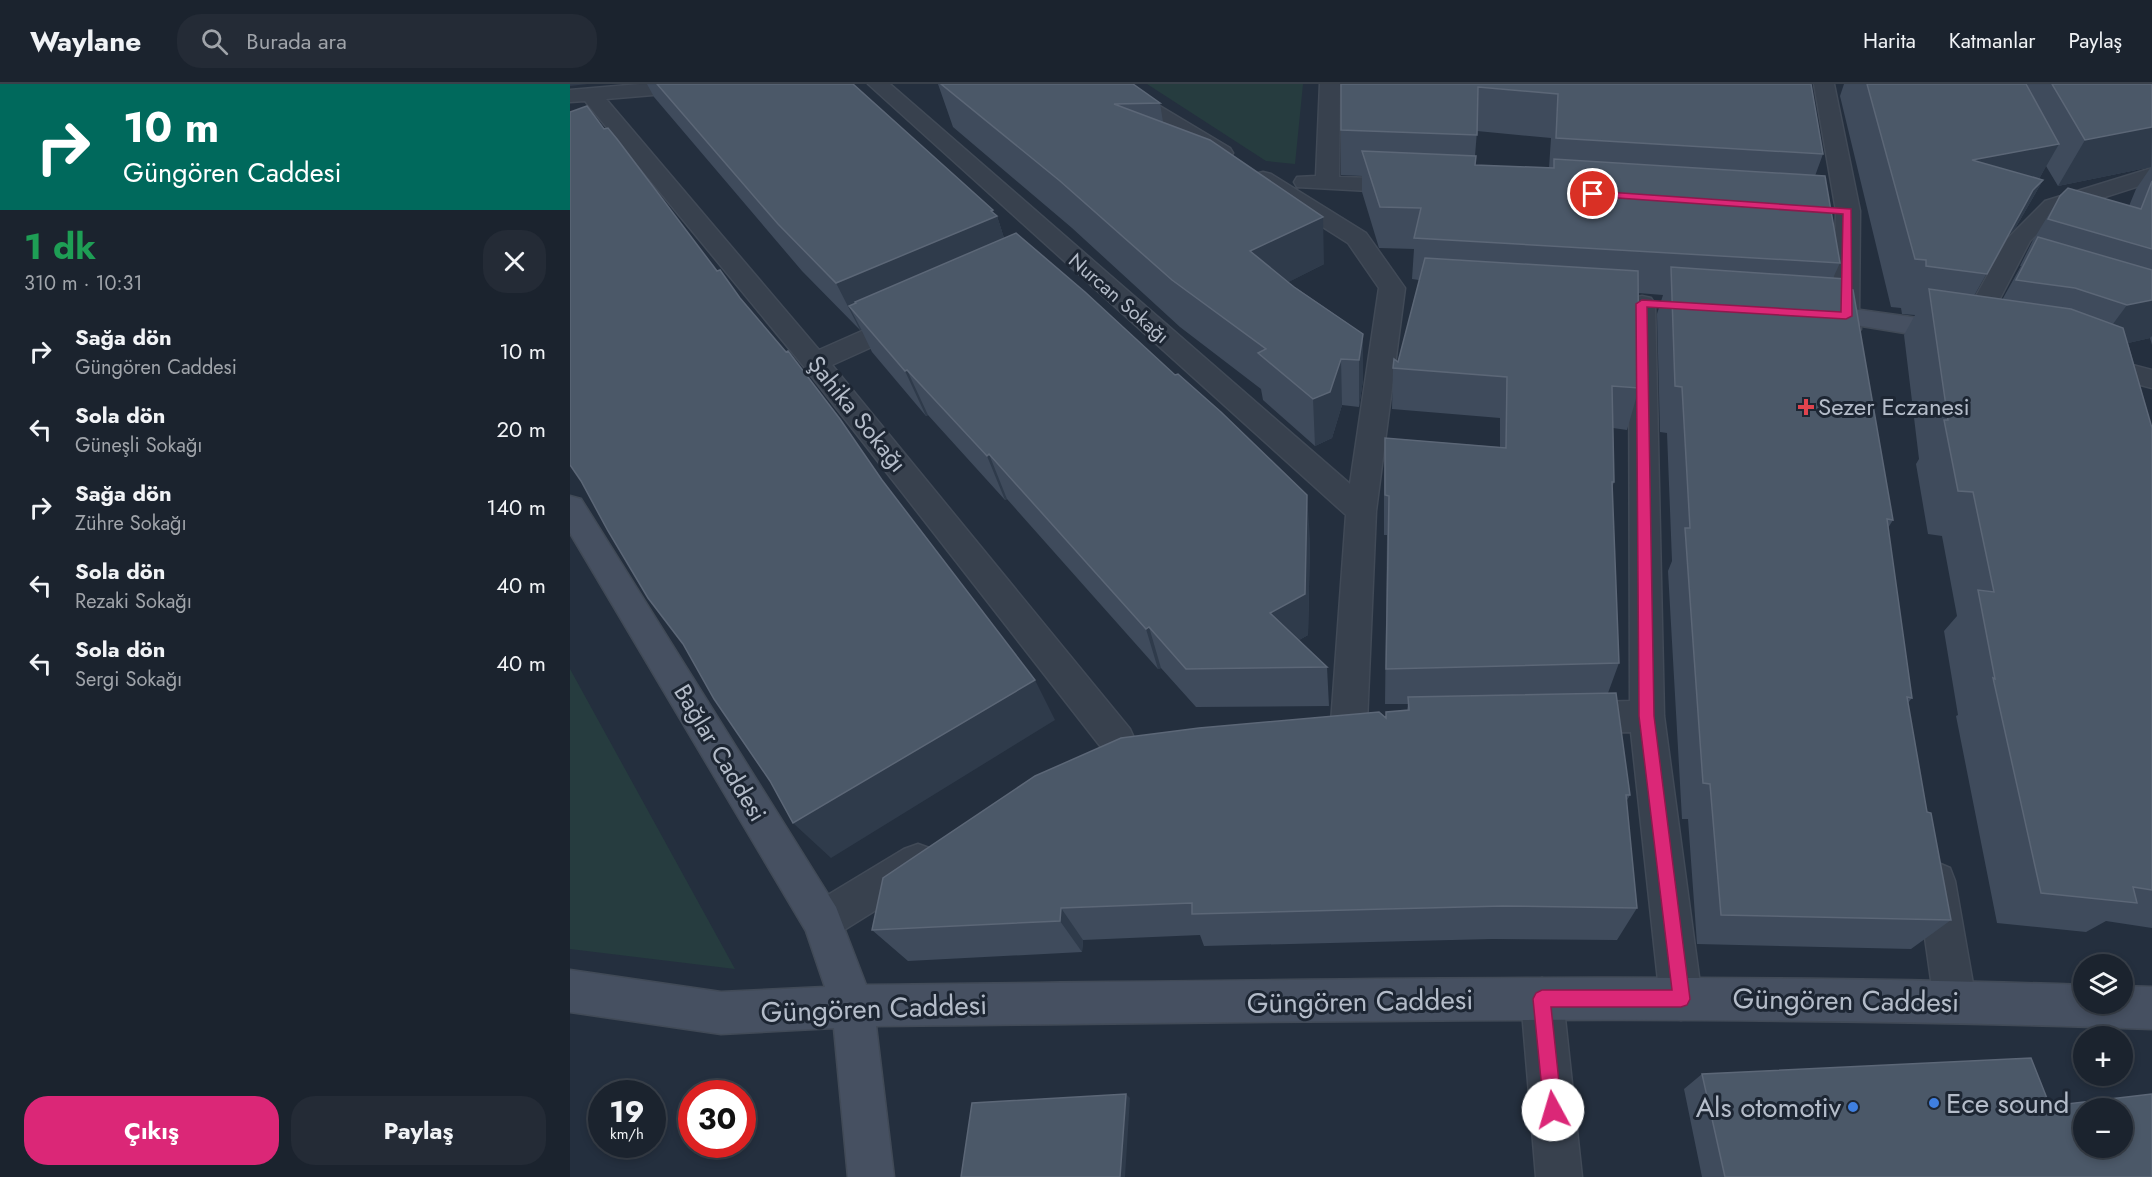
<!DOCTYPE html>
<html lang="tr">
<meta charset="utf-8">
<style>
body{margin:0;font-family:Jost,sans-serif;background:#242b36;color:#f1f3f6;height:100vh;display:flex;flex-direction:column;font-size:22px;white-space:nowrap}
*{box-sizing:border-box;margin:0}
p{font-size:20px;color:#a0a4aa}
.icon{flex:none;width:33px;height:33px;fill:none;stroke:currentColor;stroke-width:2;stroke-linecap:round;stroke-linejoin:round}
.map{position:relative;flex:1;overflow:hidden}
.panel{display:flex;flex-direction:column;background:#1b232e;width:570px}
.panel>*{flex:none}
.banner{background:#00695c;color:#fff;overflow:hidden}
.controls{position:absolute;left:1503px;top:870px;display:grid;gap:12px}
.controls a{display:grid;place-items:center;width:60px;height:60px;border-radius:50%;background:#1b232e;box-shadow:0 3px 9px #0003,0 0 0 2px #39404a;font-size:30px}
.speed{position:absolute;left:18px;top:996px;display:flex;gap:12px;font-size:30px;font-weight:700;text-align:center}
.speed>*{display:grid;place-content:center;width:78px;height:78px;border-radius:50%;background:#1b232e;box-shadow:0 3px 9px #0003,0 0 0 2px #39404a;line-height:1}
.speed small{font-size:15px;font-weight:400}
.speed .limit{border:9px solid #d22;background:#fff;color:#111}
.pin{position:absolute;display:grid;place-items:center;width:51px;height:51px;color:#fff;margin:-26px;border:3px solid #fff;border-radius:50%;box-shadow:0 2px 6px #0007}
.me{position:absolute;width:66px;margin:-33px;rotate:354deg;stroke-linejoin:round;filter:drop-shadow(0 0 4px #0008)}
.turn{display:flex;align-items:center;gap:21px;height:126px;padding:0 24px;font-size:27px}
.turn .icon{width:78px;height:78px;stroke-width:2.5}
.turn b{display:block;font-size:42px;line-height:51px}
.round{display:grid;place-items:center;flex:none;width:63px;height:63px;border-radius:24px;background:#242b36}
.head{display:flex;align-items:center;justify-content:space-between;height:102px;padding:0 24px}
h1{font-size:36px;font-weight:700;line-height:45px;color:#1e9e55}
.action{display:flex;gap:12px;margin-top:auto;padding:12px 24px}
.action a{flex:1;height:69px;border-radius:24px;background:#db2777;color:#fff;font-size:24px;font-weight:700;line-height:69px;text-align:center}
.action a+a{background:#242b36;color:#f1f3f6}
ul{padding:0;list-style:none}
li{display:flex;align-items:center;gap:18px;height:78px;padding:0 24px}
li div{flex:1}
li b{display:block;font-size:22px}
li em{font-style:normal}
header{display:flex;align-items:center;gap:36px;box-sizing:border-box;height:84px;padding:0 30px;background:#1b232e;border-bottom:2px solid #39404a}
header strong{font-size:28px}
nav{display:flex;gap:33px;margin-inline-start:auto;font-size:21px}
.search{width:420px;height:54px;background:#242b36;display:flex;align-items:center;gap:15px;box-sizing:border-box;padding:0 21px;border-radius:24px;color:#a0a4aa;font-size:22px}
main{display:flex;flex:1;min-height:0}
.map>svg:first-child{display:block}
.green{fill:#263c3f}
.lines{fill:none;stroke-linecap:round;stroke-linejoin:round}
.street-casing{stroke:#414a57;stroke-width:3}
.secondary-casing{stroke:#414a57;stroke-width:3}
.street{fill:#38414e;fill-rule:evenodd}
.secondary{fill:#465061;fill-rule:evenodd}
.wall{fill:#3f4b5c;fill-rule:evenodd}
.shaded-wall{fill:#2f3b4b}
.building{fill:#4b5868;stroke:#5c6777;stroke-width:1.5;fill-rule:evenodd}
.route{fill:#db2777;stroke:#8e194d;stroke-width:1.5}
.health-dot{fill:#e0444e;stroke:#1d2633;stroke-width:2}
.shop-dot{fill:#3f7fe0;stroke:#1d2633;stroke-width:2}
.labels{text-anchor:middle;stroke-width:6;stroke-linejoin:round;paint-order:stroke}
.far-street-label{font-size:20px;fill:#b4bcc9;stroke:#1d2633}
.poi-label{font-size:24px;fill:#b4bcc9;stroke:#1d2633;text-anchor:start}
.street-label{font-size:24px;fill:#b4bcc9;stroke:#1d2633}
.near-street-label{font-size:28px;fill:#b4bcc9;stroke:#1d2633}
.near-poi-label{font-size:28px;fill:#b4bcc9;stroke:#1d2633;text-anchor:start}
</style>
<header>
<strong>Waylane</strong>
<div class="search"><svg class="icon" aria-label="search" viewBox="0 0 24 24"><circle cx="10" cy="10" r="6"/><path d="M15 15l6 6"/></svg>Burada ara</div>
<nav><a>Harita</a><a>Katmanlar</a><a>Paylaş</a></nav>
</header>
<main>
<section class="panel">
<div class="banner">
<div class="turn"><svg class="icon" aria-label="right" viewBox="0 0 24 24"><path d="M7 20v-9h11M14 6l5 5-5 5"/></svg><div><b>10 m</b>Güngören Caddesi</div></div>
</div>
<div class="head"><div><h1>1 dk</h1><p>310 m · 10:31</p></div><a class="round"><svg class="icon" aria-label="close" viewBox="0 0 24 24"><path d="M6 6l12 12M18 6L6 18"/></svg></a></div>
<ul>
<li><svg class="icon" aria-label="right" viewBox="0 0 24 24"><path d="M7 20v-9h11M14 6l5 5-5 5"/></svg><div><b>Sağa dön</b><p>Güngören Caddesi</p></div><em>10 m</em></li>
<li><svg class="icon" aria-label="left" viewBox="0 0 24 24"><path d="M17 20v-9H6M10 6l-5 5 5 5"/></svg><div><b>Sola dön</b><p>Güneşli Sokağı</p></div><em>20 m</em></li>
<li><svg class="icon" aria-label="right" viewBox="0 0 24 24"><path d="M7 20v-9h11M14 6l5 5-5 5"/></svg><div><b>Sağa dön</b><p>Zühre Sokağı</p></div><em>140 m</em></li>
<li><svg class="icon" aria-label="left" viewBox="0 0 24 24"><path d="M17 20v-9H6M10 6l-5 5 5 5"/></svg><div><b>Sola dön</b><p>Rezaki Sokağı</p></div><em>40 m</em></li>
<li><svg class="icon" aria-label="left" viewBox="0 0 24 24"><path d="M17 20v-9H6M10 6l-5 5 5 5"/></svg><div><b>Sola dön</b><p>Sergi Sokağı</p></div><em>40 m</em></li>
</ul>
<div class="action"><a>Çıkış</a><a>Paylaş</a></div>
</section>
<div class="map">
<svg width="1582" height="1093" viewBox="0 0 1582 1093">
<rect width="100%" height="100%" fill="#242f3e"/>
<!-- green -->
<path class="green" d="M 577,0 L 733,0 L 725,80 L 696,77 Z
M 0,585 L 165,885 L 0,865 Z"/>
<g class="lines">
<defs>
<path id="street" d="M 70,0 L 152,0 L 149,4 L 142,6 L 36,15 L 249,266 L 328,231 L 337,229 L 346,231 L 350,237 L 346,243 L 262,281 L 560,645 L 565,656 L 560,667 L 547,672 L 534,667 L 235,284 L 15,17 L 0,18 L 0,6 Z
M 298,0 L 320,0 L 780,400 L 809,204 L 778,159 L 685,100 L 682,95 L 685,90 L 693,88 L 701,90 L 796,149 L 835,204 L 806,427 L 797,639 L 791,650 L 779,654 L 767,650 L 761,639 L 776,431 Z
M 528,0 L 553,0 L 660,64 L 663,69 L 660,74 L 652,76 L 644,74 L 531,4 Z
M 750,0 L 770,0 L 769,93 L 836,95 L 844,97 L 847,102 L 844,107 L 836,109 L 727,103 L 724,98 L 727,93 L 746,92 Z
M 1244,0 L 1264,0 L 1290,127 L 1289,232 L 1291,245 L 1287,251 L 1278,254 L 1269,251 L 1265,245 L 1263,232 L 1266,127 Z
M 1582,84 L 1582,98 L 1491,127 L 1460,157 L 1413,247 L 1415,250 L 1411,256 L 1402,259 L 1389,256 L 1385,250 L 1438,154 L 1475,117 Z
M 1072,212 L 1081,214 L 1085,220 L 1094,632 L 1132,915 L 1126,930 L 1111,936 L 1096,930 L 1090,915 L 1061,648 L 1003,649 L 991,645 L 986,634 L 991,623 L 1003,619 L 1060,617 L 1059,220 L 1063,214 Z
M 1524,271 L 1582,286 L 1582,304 L 1514,286 L 1511,280 L 1514,274 Z
M 348,760 L 362,765 L 367,778 L 362,791 L 266,851 L 252,856 L 238,851 L 232,837 L 238,823 L 334,765 Z
M 1366,778 L 1380,784 L 1385,797 L 1406,917 L 1400,932 L 1385,938 L 1370,932 L 1364,917 L 1347,797 L 1352,784 Z
M 972,894 L 987,900 L 993,915 L 1012,1093 L 966,1093 L 951,915 L 957,900 Z"/>
<path id="secondary" d="M 1276,224 L 1384,239 L 1393,242 L 1397,248 L 1393,254 L 1384,257 L 1267,238 L 1263,232 L 1267,226 Z
M 0,412 L 11,415 L 266,823 L 296,901 C 702,897 1108,887 1514,901 L 1514,920 L 1552,920 L 1552,902 L 1582,903 L 1582,945 C 1157,929 731,938 306,942 L 324,1093 L 278,1093 L 264,944 L 151,950 L 0,928 L 0,886 L 151,908 L 255,903 L 236,847 L 0,449 Z"/>
</defs>
<!-- street casing -->
<use href="#street" class="street-casing"/>
<!-- secondary casing -->
<use href="#secondary" class="secondary-casing"/>
<!-- street -->
<use href="#street" class="street"/>
<!-- secondary -->
<use href="#secondary" class="secondary"/>
</g>
<!-- wall -->
<path class="wall" d="M 77,0 L 283,0 L 427,132 L 434,154 L 740,455 L 738,551 L 729,556 L 757,583 L 759,622 L 626,623 L 591,584 L 588,585 L 437,415 L 435,416 L 358,331 L 356,332 L 302,268 L 291,245 L 290,246 L 232,187 L 84,13 Z
M 368,0 L 563,0 L 590,19 L 593,38 L 754,180 L 718,198 L 793,250 L 793,296 L 789,323 L 772,321 L 762,354 L 745,362 L 693,316 L 691,305 L 610,243 L 502,144 L 383,43 Z
M 771,0 L 1241,0 L 1253,70 L 1245,92 L 1270,179 L 1263,194 L 1323,436 L 1318,444 L 1342,614 L 1338,619 L 1357,728 L 1381,836 L 1341,865 L 1127,860 L 1118,735 L 1112,735 L 1098,487 L 1102,477 L 1097,349 L 1090,348 L 1087,230 L 1093,211 L 1068,209 L 1069,304 L 1057,346 L 1043,344 L 1044,398 L 1042,404 L 1049,579 L 1038,609 L 1060,711 L 1056,718 L 1067,824 L 1047,856 L 922,855 L 634,862 L 630,851 L 513,856 L 512,868 L 338,877 L 302,846 L 815,634 L 837,626 L 838,620 L 815,620 L 817,451 L 814,451 L 814,395 L 815,354 L 930,363 L 930,334 L 822,325 L 823,284 L 828,278 L 849,196 L 842,195 L 844,165 L 809,164 L 792,108 L 792,92 L 771,91 ZM 907,47 L 981,54 L 979,84 L 905,81 L 905,72 Z
M 1274,0 L 1582,0 L 1582,261 L 1580,254 L 1558,259 L 1582,344 L 1582,844 L 1536,837 L 1516,848 L 1427,839 L 1386,632 L 1388,631 L 1374,547 L 1387,532 L 1372,452 L 1358,450 L 1346,380 L 1349,375 L 1334,251 L 1345,231 L 1332,230 L 1331,224 L 1321,223 L 1270,12 ZM 1476,82 L 1488,102 L 1581,83 L 1566,105 L 1559,122 L 1490,112 L 1462,158 L 1450,182 L 1451,182 L 1432,216 L 1404,212 L 1439,150 L 1446,143 L 1473,96 L 1469,95 Z
M 1132,990 L 1480,1022 L 1582,1093 L 1132,1093 L 1114,1005 Z"/>
<!-- shaded-wall -->
<path class="shaded-wall" d="M 0,0 L 18,0 L 0,2 Z
M 1582,43 L 1581,83 L 1488,102 L 1515,56 Z
M 1489,60 L 1462,107 L 1402,76 Z
M 1473,96 L 1446,143 L 1436,153 L 1463,106 Z
M 423,126 L 425,133 L 427,132 L 442,179 L 286,219 L 285,218 L 297,243 L 279,222 L 291,245 L 290,246 L 266,199 Z
M 753,133 L 754,180 L 685,215 L 680,167 Z
M 1582,216 L 1582,252 L 1580,254 L 1523,267 L 1557,221 Z
M 793,250 L 793,296 L 789,323 L 789,276 Z
M 771,275 L 772,321 L 762,354 L 745,362 L 743,315 Z
M 337,286 L 358,331 L 356,332 L 335,287 Z
M 419,370 L 437,415 L 435,416 L 417,372 Z
M 737,411 L 740,455 L 738,551 L 705,570 L 700,529 Z
M 579,543 L 591,584 L 588,585 L 576,545 Z
M 465,596 L 485,636 L 261,774 L 223,739 Z
M 491,824 L 513,856 L 512,868 L 490,837 Z
M 556,1010 L 560,1014 L 555,1093 L 550,1093 Z"/>
<!-- building -->
<path class="building" d="M 87,0 L 283,0 L 423,126 L 421,127 L 427,132 L 266,199 L 208,140 Z
M 371,0 L 563,0 L 590,19 L 544,20 L 640,56 L 753,133 L 680,167 L 724,203 L 793,250 L 789,276 L 771,275 L 760,308 L 743,315 L 688,269 L 696,265 L 602,196 L 490,97 Z
M 771,0 L 1241,0 L 1253,70 L 986,54 L 988,10 L 908,3 L 907,51 L 771,46 Z
M 1297,0 L 1456,0 L 1489,60 L 1402,76 L 1473,96 L 1463,106 L 1417,190 L 1356,182 L 1356,176 L 1345,175 Z
M 1482,0 L 1582,0 L 1582,43 L 1515,56 Z
M 17,22 L 34,45 L 38,44 L 47,55 L 147,187 L 150,186 L 170,214 L 216,268 L 218,267 L 270,335 L 312,396 L 465,596 L 223,739 L 200,697 L 144,615 L 113,560 L 78,514 L 38,447 L 11,397 L 0,381 L 0,28 Z
M 792,67 L 906,72 L 905,81 L 984,84 L 984,75 L 1255,92 L 1270,179 L 844,154 L 851,124 L 810,123 Z
M 1582,97 L 1582,165 L 1478,135 L 1490,112 L 1498,104 L 1571,125 Z
M 446,149 L 515,208 L 605,291 L 608,290 L 651,328 L 737,411 L 735,510 L 700,529 L 757,583 L 616,585 L 579,543 L 576,545 L 419,370 L 417,372 L 337,286 L 335,287 L 279,222 L 286,219 L 285,218 Z
M 1468,153 L 1582,186 L 1582,216 L 1557,221 L 1505,204 L 1446,196 Z
M 855,174 L 1068,187 L 1069,304 L 1042,302 L 1044,398 L 1042,398 L 1049,579 L 816,585 L 819,412 L 815,411 L 815,354 L 936,364 L 937,293 L 823,284 L 824,275 L 828,278 Z
M 1101,183 L 1276,195 L 1278,205 L 1283,206 L 1323,436 L 1317,435 L 1342,614 L 1337,613 L 1357,728 L 1361,729 L 1381,836 L 1151,831 L 1140,700 L 1133,699 L 1115,444 L 1120,444 L 1112,303 L 1105,302 Z
M 1359,205 L 1501,225 L 1553,244 L 1582,344 L 1582,806 L 1563,803 L 1567,819 L 1471,809 L 1423,594 L 1425,595 L 1408,506 L 1424,508 L 1403,408 L 1388,407 L 1374,336 L 1378,336 Z
M 1046,609 L 1060,711 L 1056,711 L 1067,824 L 933,822 L 622,830 L 622,819 L 491,824 L 490,837 L 302,846 L 313,794 L 465,692 L 551,654 L 629,644 L 809,628 L 816,634 L 816,628 L 839,626 L 838,613 Z
M 1461,974 L 1480,1022 L 1582,1010 L 1582,1093 L 1155,1093 L 1132,990 ZM 1514,1024 L 1552,1024 L 1552,1064 L 1514,1064 Z
M 556,1010 L 550,1093 L 391,1093 L 402,1019 Z"/>
<!-- route -->
<path class="route" d="M 1023,107 L 1281,125 L 1282,232 L 1276,235 L 1077,223 L 1084,632 L 1120,915 L 1117,921 L 1111,923 L 981,923 L 992,1026 L 989,1033 L 983,1035 L 976,1033 L 974,1026 L 963,915 L 966,909 L 972,906 L 1102,906 L 1069,632 L 1066,220 L 1072,216 L 1271,228 L 1273,130 L 1020,112 L 1020,108 Z"/>
<!-- markers -->
<path class="health-dot" d="M1233 314h6v6h6v6h-6v6h-6v-6h-6v-6h6z"/>
<g class="shop-dot">
<circle cx="1364" cy="1019" r="6"/>
<circle cx="1283" cy="1023" r="6"/>
</g>
<g class="labels">
<!-- far-street labels -->
<g class="far-street-label">
<text transform="translate(549 214) rotate(41)" y="7">Nurcan Sokağı</text>
</g>
<!-- poi labels -->
<g class="poi-label">
<text x="1248" y="331">Sezer Eczanesi</text>
</g>
<!-- street labels -->
<g class="street-label">
<text transform="translate(287 330) rotate(51)" y="8">Şahika Sokağı</text>
<text transform="translate(150 669) rotate(59)" y="8">Bağlar Caddesi</text>
</g>
<!-- near-street labels -->
<g class="near-street-label">
<text transform="translate(1276 916) rotate(1)" y="10">Güngören Caddesi</text>
<text transform="translate(790 917) rotate(-1)" y="10">Güngören Caddesi</text>
<text transform="translate(304 924) rotate(-2)" y="10">Güngören Caddesi</text>
</g>
<!-- near-poi labels -->
<g class="near-poi-label">
<text x="1376" y="1029">Ece sound</text>
<text x="1271" y="1033" text-anchor="end">Als otomotiv</text>
</g>
</g>
</svg>
<div class="controls">
<a><svg class="icon" aria-label="layers" viewBox="0 0 24 24"><path d="M12 4l9 5-9 5-9-5zM3 14l9 5 9-5"/></svg></a>
<a>+</a>
<a>−</a>
</div>
<div class="speed"><div>19<small>km/h</small></div><div class="limit">30</div></div>
<div class="pin" style="left:1023px;top:110px;background:#d93025"><svg class="icon" aria-label="arrive" viewBox="0 0 24 24"><path d="M6 21V4h12l-3 4 3 4H6"/></svg></div>
<svg class="me" style="left:983px;top:1026px" viewBox="-20 -20 40 40"><circle r="19" fill="#fff"/><path d="M0-13L10 11 0 6-10 11z" fill="#db2777"/></svg>
</div>
</main>
